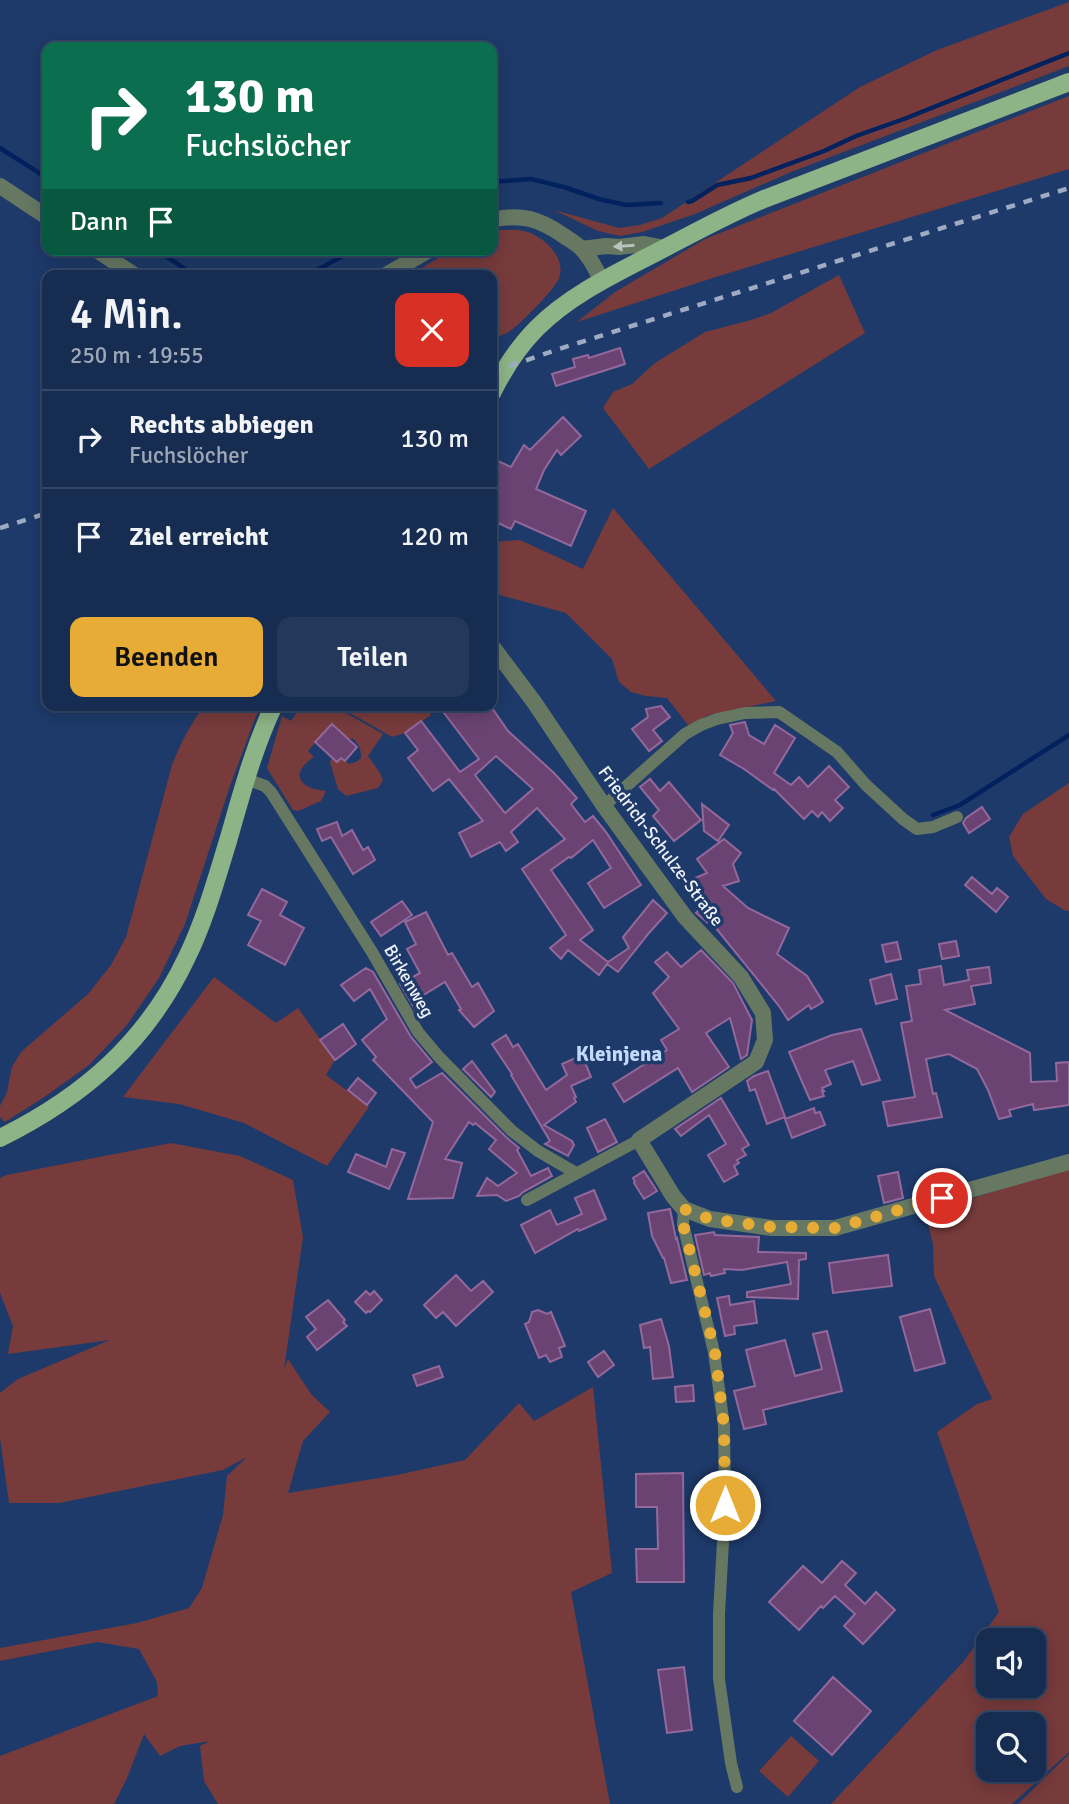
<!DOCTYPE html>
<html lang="de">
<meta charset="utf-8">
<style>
body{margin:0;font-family:Signika,sans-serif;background:#23385a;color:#f1f3f6;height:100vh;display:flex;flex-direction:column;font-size:26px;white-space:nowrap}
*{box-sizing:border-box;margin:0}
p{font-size:23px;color:#9ea7b7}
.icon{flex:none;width:38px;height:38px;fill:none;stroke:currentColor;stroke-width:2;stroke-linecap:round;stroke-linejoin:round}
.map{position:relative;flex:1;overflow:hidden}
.sheet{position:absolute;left:42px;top:270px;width:455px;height:441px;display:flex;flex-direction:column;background:#162c50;border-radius:14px;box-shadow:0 4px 18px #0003,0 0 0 2px #354867}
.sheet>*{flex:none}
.banner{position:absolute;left:42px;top:42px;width:455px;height:214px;border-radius:14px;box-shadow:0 4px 18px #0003,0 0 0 2px #354867;background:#0b6e4f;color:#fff;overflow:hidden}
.buttons{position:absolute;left:976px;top:1628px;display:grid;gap:14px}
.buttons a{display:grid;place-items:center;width:70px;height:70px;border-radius:14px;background:#162c50;box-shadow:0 4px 18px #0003,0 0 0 2px #354867;font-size:35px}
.pin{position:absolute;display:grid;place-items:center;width:60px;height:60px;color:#fff;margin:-30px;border:4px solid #fff;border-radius:50%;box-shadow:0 2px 7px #0007}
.me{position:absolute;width:77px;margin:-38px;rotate:0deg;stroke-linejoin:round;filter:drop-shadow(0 0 5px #0008)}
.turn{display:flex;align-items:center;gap:24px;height:147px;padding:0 28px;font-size:32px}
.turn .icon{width:91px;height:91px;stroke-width:2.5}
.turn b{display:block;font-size:49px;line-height:60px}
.then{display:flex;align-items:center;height:66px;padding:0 28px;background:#0003;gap:14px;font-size:26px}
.round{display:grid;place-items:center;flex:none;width:74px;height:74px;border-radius:14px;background:#23385a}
.headline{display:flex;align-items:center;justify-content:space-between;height:119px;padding:0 28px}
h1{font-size:42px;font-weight:600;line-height:52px}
.button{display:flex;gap:14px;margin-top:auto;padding:14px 28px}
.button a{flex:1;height:80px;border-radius:14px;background:#e7ac36;color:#111;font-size:28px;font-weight:600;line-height:80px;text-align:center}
.button a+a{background:#23385a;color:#f1f3f6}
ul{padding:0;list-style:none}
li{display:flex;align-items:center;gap:21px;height:98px;padding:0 28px;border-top:2px solid #354867}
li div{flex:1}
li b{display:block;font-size:26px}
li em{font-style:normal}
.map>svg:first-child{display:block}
.green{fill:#773b3c;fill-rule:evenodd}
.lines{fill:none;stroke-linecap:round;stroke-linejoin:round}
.stream{stroke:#01225e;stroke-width:4.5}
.building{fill:#6a4373;stroke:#93689b;stroke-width:2;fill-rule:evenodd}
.minor{stroke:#667862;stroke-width:12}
.tertiary{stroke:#667862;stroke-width:16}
.primary{stroke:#8db486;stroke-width:18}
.rail{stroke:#9eabc2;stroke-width:4.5;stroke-dasharray:9 9;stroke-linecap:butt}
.oneway{fill:#b9c2bd}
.route{stroke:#e7ac36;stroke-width:12;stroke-dasharray:0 21.6}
.labels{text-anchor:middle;stroke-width:7;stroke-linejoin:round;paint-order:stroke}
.street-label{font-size:18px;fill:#f0f4fa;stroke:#1e3a6a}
.quarter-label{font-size:21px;font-weight:bold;fill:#c3d9fc;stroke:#1e3a6a}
</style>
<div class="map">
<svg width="1069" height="1804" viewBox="0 0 1069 1804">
<rect width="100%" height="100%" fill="#1e3a6a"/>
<!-- green -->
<path class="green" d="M 1069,2 L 1069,66 L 791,172 L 695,214 L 642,232 L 620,236 L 598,231 L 554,210 L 619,228 L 640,225 L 662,218 L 860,87 L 937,50 Z
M 1069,96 L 1069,169 L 719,276 L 577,322 L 615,292 L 705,239 Z
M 497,230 C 505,230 515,229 524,231 C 542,235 567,257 559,278 C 556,288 517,328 507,333 C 502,335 497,337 492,339 L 492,275 L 425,275 L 422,268 L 451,250 L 492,250 L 492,232 Z
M 839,275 L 865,333 L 649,469 L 603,408 L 613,392 L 632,384 L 655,363 L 705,332 L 751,320 L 771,313 Z
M 613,508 L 776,701 L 709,715 L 688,725 L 667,698 L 646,696 L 631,692 L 619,682 L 612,659 L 566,613 L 492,593 L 492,542 L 520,540 L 583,569 Z
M 205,705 L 262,705 L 256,716 L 229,789 L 185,924 L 159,978 L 127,1025 L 89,1065 L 43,1098 L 5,1122 L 0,1117 L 0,1106 L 7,1092 L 12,1067 L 21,1052 L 88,994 L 111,965 L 126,937 L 172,765 C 181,743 190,724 205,705 Z
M 302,705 L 332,705 L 383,734 L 368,756 L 380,773 L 383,780 L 378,788 L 346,796 L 338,789 L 330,762 L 332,758 L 337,762 L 341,758 L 349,764 L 356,762 L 361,758 C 361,748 359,744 352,738 L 349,740 L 332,724 L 308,751 L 314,757 C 305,763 293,774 304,784 C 310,789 320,790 326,791 L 321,801 L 298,811 L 293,810 L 267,768 L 282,716 L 291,721 Z
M 336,705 L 426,705 L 431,715 L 405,733 L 392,737 Z
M 1069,783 L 1069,911 L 1066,911 L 1046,899 L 1013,856 L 1009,837 L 1023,814 Z
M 214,977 L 276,1023 L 298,1008 L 335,1060 L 326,1075 L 369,1107 L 327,1166 L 244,1123 L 179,1104 L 123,1097 Z
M 171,1143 L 240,1156 L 293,1180 L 303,1237 L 284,1369 L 288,1359 L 311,1394 L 330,1412 L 303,1441 L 288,1493 L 397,1475 L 465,1460 L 519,1403 L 534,1421 L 593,1387 L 612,1573 L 571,1592 L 610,1804 L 218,1804 L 204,1781 L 200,1746 L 210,1741 L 180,1746 L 160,1756 L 144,1734 L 127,1778 L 114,1804 L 0,1804 L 0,1756 L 158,1696 L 157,1682 L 139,1649 L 97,1642 L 0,1661 L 0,1648 L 137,1623 L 189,1608 L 202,1588 L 223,1515 L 227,1476 L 247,1457 L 223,1470 L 59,1503 L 9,1503 L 0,1438 L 0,1393 L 18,1379 L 110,1340 L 8,1354 L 13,1326 L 0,1293 L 0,1178 L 7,1175 Z
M 1069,1168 L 1069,1752 L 1012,1804 L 831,1804 L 964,1661 L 999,1612 L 937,1432 L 977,1404 L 992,1399 L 934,1276 L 933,1244 L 925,1213 ZM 989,1640 L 1034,1640 L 1034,1685 L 989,1685 ZM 989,1724 L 1034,1724 L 1034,1769 L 989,1769 Z
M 791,1736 L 819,1761 L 788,1797 L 759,1771 Z
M 1069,1754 L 1069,1804 L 1018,1804 Z"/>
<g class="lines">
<!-- stream -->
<path class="stream" d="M 0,148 L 47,178
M 492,182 L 531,179 L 564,187 L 599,199 L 626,205 L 661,203
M 688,202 L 692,201 L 717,185 L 751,178 L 824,151 L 856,136 L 904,119 L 1069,53
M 157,250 L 194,275
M 303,275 L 321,268 L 353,250
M 933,815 L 960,805 L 1069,735"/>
</g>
<!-- building -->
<path class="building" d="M 620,348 L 625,364 L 556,386 L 552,374 L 575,367 L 573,359 L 588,355 L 589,358 Z
M 563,417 L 581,436 L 561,455 L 557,450 L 544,470 L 536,489 L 586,511 L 571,546 L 515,521 L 511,529 L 492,520 L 492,458 L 511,467 L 524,445 L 530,450 Z
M 438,705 L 490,705 L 508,731 L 554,773 L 577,798 L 571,804 L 585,822 L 593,816 L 606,832 L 641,885 L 604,908 L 588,883 L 611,868 L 593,840 L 571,858 L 569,857 L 551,870 L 593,930 L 580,940 L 608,962 L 629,948 L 623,937 L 653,900 L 667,913 L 649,933 L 618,972 L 607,964 L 599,975 L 568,950 L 561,959 L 550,948 L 566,935 L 522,869 L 565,839 L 537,808 L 511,832 L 518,842 L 506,851 L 500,842 L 471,857 L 459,833 L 483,821 L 449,779 L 433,791 L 408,758 L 418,750 L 405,733 L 421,721 L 460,772 L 479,759 ZM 496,756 L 533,789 L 505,813 L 475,775 Z
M 661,706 L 670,717 L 653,730 L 662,741 L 649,751 L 632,729 L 648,717 L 646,709 Z
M 745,722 L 749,735 L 764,744 L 775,725 L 795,738 L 774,773 L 791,785 L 799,777 L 808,787 L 829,766 L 849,787 L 835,800 L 843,808 L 830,821 L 822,812 L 818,817 L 812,811 L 804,819 L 774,789 L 773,790 L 744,769 L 720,755 L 733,733 L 730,725 Z
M 332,724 L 357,747 L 345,761 L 341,758 L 337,762 L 315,742 Z
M 650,779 L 660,791 L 669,782 L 701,820 L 674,841 L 653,816 L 659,810 L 640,787 Z
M 702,804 L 729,825 L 718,841 L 704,831 Z
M 982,807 L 990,819 L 969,833 L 963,823 L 966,818 Z
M 337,822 L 342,836 L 352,830 L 363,850 L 368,847 L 375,860 L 353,874 L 331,837 L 322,841 L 317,829 Z
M 724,839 L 741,853 L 733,864 L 739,881 L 723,886 L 748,908 L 789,928 L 777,954 L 807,976 L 823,1002 L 811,1009 L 809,1005 L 788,1020 L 779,1006 L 711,922 L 708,923 L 696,913 L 704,904 L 695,878 L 707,873 L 697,859 Z
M 972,877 L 992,894 L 997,888 L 1008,897 L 996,912 L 965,885 Z
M 262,889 L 287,902 L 280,915 L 304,928 L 285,965 L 248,945 L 261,921 L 248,915 Z
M 402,901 L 412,915 L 381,936 L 371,922 Z
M 426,912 L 448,955 L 452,953 L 472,987 L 478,983 L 494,1011 L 474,1027 L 459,1010 L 461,1009 L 445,982 L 417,999 L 422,1007 L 416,1011 L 400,984 L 420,973 L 407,949 L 416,944 L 405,922 Z
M 956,941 L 959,956 L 942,959 L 939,944 Z
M 897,942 L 901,959 L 886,962 L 882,945 Z
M 701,950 L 733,983 L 752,1020 L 747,1055 L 741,1059 L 730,1018 L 706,1033 L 729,1067 L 692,1092 L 678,1068 L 624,1102 L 613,1084 L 667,1050 L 661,1040 L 679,1029 L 653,993 L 669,977 L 655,962 L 667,952 L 681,967 Z
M 941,966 L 944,985 L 969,980 L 967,970 L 989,967 L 991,983 L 971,986 L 975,1004 L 945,1010 L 1030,1053 L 1031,1082 L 1057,1081 L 1056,1063 L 1069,1062 L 1069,1105 L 1034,1110 L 1033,1104 L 1009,1110 L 1011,1116 L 999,1119 L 988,1090 L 977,1069 L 949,1054 L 926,1059 L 933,1094 L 936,1093 L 942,1117 L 888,1126 L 883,1102 L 915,1097 L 901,1023 L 912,1021 L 906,986 L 921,984 L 919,970 Z
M 366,968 L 373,972 L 411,1037 L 432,1062 L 410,1079 L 416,1088 L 442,1073 L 506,1137 L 519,1148 L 517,1150 L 531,1176 L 548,1168 L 552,1176 L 523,1192 L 519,1196 L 506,1201 L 497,1195 L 477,1196 L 487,1178 L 498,1186 L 517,1173 L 489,1149 L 496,1140 L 475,1123 L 473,1125 L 469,1122 L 445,1159 L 462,1163 L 453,1198 L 408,1199 L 433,1122 L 373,1060 L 376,1057 L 362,1040 L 387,1019 L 370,989 L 354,1001 L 341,985 Z
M 891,974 L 897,999 L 876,1004 L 870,980 Z
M 343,1024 L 356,1044 L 335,1060 L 320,1040 Z
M 861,1029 L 880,1080 L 862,1085 L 853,1061 L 825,1070 L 831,1084 L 822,1088 L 824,1091 L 822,1091 L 824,1096 L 810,1100 L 789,1052 L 832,1035 Z
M 506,1035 L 513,1047 L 518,1044 L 546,1090 L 567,1075 L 562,1064 L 582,1055 L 591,1077 L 571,1086 L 576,1097 L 574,1098 L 576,1102 L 544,1125 L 572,1141 L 574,1145 L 568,1156 L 545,1144 L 550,1141 L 511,1075 L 512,1074 L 492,1044 Z
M 472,1061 L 495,1092 L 491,1097 L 463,1069 Z
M 768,1071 L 785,1117 L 767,1124 L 755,1089 L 750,1091 L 747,1081 L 754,1076 Z
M 358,1078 L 376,1093 L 367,1105 L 348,1090 Z
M 721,1098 L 749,1145 L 742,1149 L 746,1155 L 737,1160 L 739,1163 L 734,1166 L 738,1174 L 724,1182 L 708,1155 L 726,1144 L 709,1115 L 681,1136 L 675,1129 Z
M 814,1108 L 815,1113 L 820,1112 L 825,1125 L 792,1138 L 785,1119 Z
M 605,1119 L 617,1142 L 598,1152 L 587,1128 Z
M 392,1149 L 405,1153 L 389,1189 L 348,1172 L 356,1154 L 386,1167 Z
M 644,1171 L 657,1191 L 644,1199 L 634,1183 L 635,1182 L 633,1178 Z
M 898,1172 L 903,1198 L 884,1203 L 878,1176 Z
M 594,1190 L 606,1219 L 579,1231 L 578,1229 L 535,1253 L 521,1225 L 550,1210 L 557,1225 L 582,1214 L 575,1198 Z
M 670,1209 L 676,1239 L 677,1238 L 687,1280 L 671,1283 L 664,1258 L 663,1258 L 652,1236 L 648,1213 Z
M 714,1232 L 715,1235 L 759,1237 L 758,1252 L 806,1253 L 806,1259 L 799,1260 L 798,1299 L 747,1297 L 747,1292 L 791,1284 L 787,1262 L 742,1270 L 724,1269 L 725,1273 L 711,1276 L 710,1273 L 704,1275 L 695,1235 Z
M 888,1255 L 892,1286 L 833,1293 L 829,1263 Z
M 456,1275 L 471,1291 L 483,1281 L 493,1292 L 456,1326 L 443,1312 L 436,1318 L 424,1305 Z
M 366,1291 L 370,1295 L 374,1291 L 382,1300 L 370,1312 L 368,1311 L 366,1313 L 355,1302 Z
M 729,1296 L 730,1305 L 754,1301 L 757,1323 L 734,1326 L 735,1334 L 725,1336 L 717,1298 Z
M 328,1300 L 345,1320 L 343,1322 L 347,1326 L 317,1350 L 307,1337 L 316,1329 L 306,1317 Z
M 930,1309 L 945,1363 L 915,1371 L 900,1317 Z
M 538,1310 L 547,1314 L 551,1312 L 565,1346 L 559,1348 L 562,1357 L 550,1362 L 546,1355 L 539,1358 L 525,1324 L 529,1322 L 532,1312 Z
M 661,1319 L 669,1346 L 673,1377 L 653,1379 L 650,1347 L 644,1348 L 640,1325 Z
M 827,1331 L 842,1391 L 763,1410 L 766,1424 L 744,1429 L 734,1391 L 755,1386 L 746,1350 L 785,1340 L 795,1376 L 822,1369 L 813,1334 Z
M 604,1351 L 614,1365 L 598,1377 L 588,1362 Z
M 439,1366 L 443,1377 L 417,1386 L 413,1375 Z
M 693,1385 L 694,1401 L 676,1402 L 675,1387 Z
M 683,1473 L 684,1582 L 637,1582 L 636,1549 L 658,1549 L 657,1507 L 636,1507 L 636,1474 Z
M 842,1561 L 856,1573 L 845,1585 L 865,1604 L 876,1592 L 895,1610 L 863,1644 L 844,1626 L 855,1614 L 835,1596 L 823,1608 L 821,1606 L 799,1630 L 769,1602 L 803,1566 L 822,1583 Z
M 684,1667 L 692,1730 L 667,1733 L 658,1670 Z
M 833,1677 L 871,1711 L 832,1755 L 794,1721 Z"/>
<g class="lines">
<!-- minor -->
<path class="minor" d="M 246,779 L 265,786 L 271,792 L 372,952 L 418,1032 L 439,1057 L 512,1131 L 538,1151 L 576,1173
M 604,806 L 685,734 L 701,725 L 717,719 L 745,713 L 779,712 L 837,752 L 866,785 L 903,819 L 917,829 L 933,827 L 957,817
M 527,1200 L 639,1140
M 684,1209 L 683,1224 L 714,1352 L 724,1426 L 725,1505 L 719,1614 L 719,1679 L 731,1763 L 737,1787"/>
<!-- tertiary -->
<path class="tertiary" d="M 0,186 L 47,217
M 492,220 C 521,213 540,219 564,236 C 570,240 577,244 582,249 C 591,258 596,270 602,281
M 582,249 L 606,246 L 619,247 L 644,244 L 665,248
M 97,250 L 134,275
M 386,275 L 429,250
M 492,646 L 534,702 L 604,806 L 685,917 L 741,977 L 763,1013 L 765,1040 L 756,1062 L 639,1140 L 673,1196 L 684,1209 L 710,1219 L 772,1228 L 835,1228 L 1069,1162"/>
<!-- primary -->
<path class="primary" d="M 492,393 C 504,369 518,347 537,328 C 571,294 617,273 659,251 C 694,233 728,214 764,199 L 1069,82
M 0,1138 C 83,1097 147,1042 187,957 C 205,920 216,880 228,841 C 241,796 253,749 274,705"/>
<!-- rail -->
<path class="rail" d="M 492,372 L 559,349 L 1069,188
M 0,528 L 47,513"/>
</g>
<!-- one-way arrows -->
<defs><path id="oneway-solid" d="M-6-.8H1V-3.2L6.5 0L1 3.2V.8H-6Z" transform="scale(1.75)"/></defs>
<use class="oneway" href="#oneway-solid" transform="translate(624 246) rotate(176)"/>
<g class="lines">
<!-- route -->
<path class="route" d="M 725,1505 L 724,1426 L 715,1352 L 683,1224 L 684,1209 L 710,1219 L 772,1227 L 835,1228 L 942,1198"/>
</g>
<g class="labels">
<!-- street labels -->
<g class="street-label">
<text transform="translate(661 846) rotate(53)" y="6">Friedrich-Schulze-Straße</text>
<text transform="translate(409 981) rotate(60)" y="6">Birkenweg</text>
</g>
<!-- quarter labels -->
<g class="quarter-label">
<text x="619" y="1061">Kleinjena</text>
</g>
</g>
</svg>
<div class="buttons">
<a><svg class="icon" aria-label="sound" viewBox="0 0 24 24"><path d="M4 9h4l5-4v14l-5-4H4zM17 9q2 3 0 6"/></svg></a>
<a><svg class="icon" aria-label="search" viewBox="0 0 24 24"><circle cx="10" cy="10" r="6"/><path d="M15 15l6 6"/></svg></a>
</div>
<div class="pin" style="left:942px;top:1198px;background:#d93025"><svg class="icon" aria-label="arrive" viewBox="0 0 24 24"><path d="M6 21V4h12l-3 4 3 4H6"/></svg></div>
<svg class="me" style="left:725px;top:1505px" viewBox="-20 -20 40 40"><circle r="17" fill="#e7ac36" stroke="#fff" stroke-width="3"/><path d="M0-11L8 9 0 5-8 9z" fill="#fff"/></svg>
<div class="banner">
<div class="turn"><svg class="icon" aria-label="right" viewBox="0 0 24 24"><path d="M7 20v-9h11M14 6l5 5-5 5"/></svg><div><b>130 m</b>Fuchslöcher</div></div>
<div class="then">Dann<svg class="icon" aria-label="arrive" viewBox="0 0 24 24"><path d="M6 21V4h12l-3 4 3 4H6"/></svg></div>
</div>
<section class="sheet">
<div class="headline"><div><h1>4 Min.</h1><p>250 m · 19:55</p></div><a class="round" style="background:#d93025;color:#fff"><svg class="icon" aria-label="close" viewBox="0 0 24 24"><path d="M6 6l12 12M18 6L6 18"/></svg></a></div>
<ul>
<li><svg class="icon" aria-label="right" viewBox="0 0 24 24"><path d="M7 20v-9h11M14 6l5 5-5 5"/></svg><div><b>Rechts abbiegen</b><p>Fuchslöcher</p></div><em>130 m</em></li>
<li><svg class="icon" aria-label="arrive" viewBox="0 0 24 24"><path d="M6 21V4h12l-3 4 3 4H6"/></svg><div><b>Ziel erreicht</b></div><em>120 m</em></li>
</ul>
<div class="button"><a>Beenden</a><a>Teilen</a></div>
</section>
</div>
